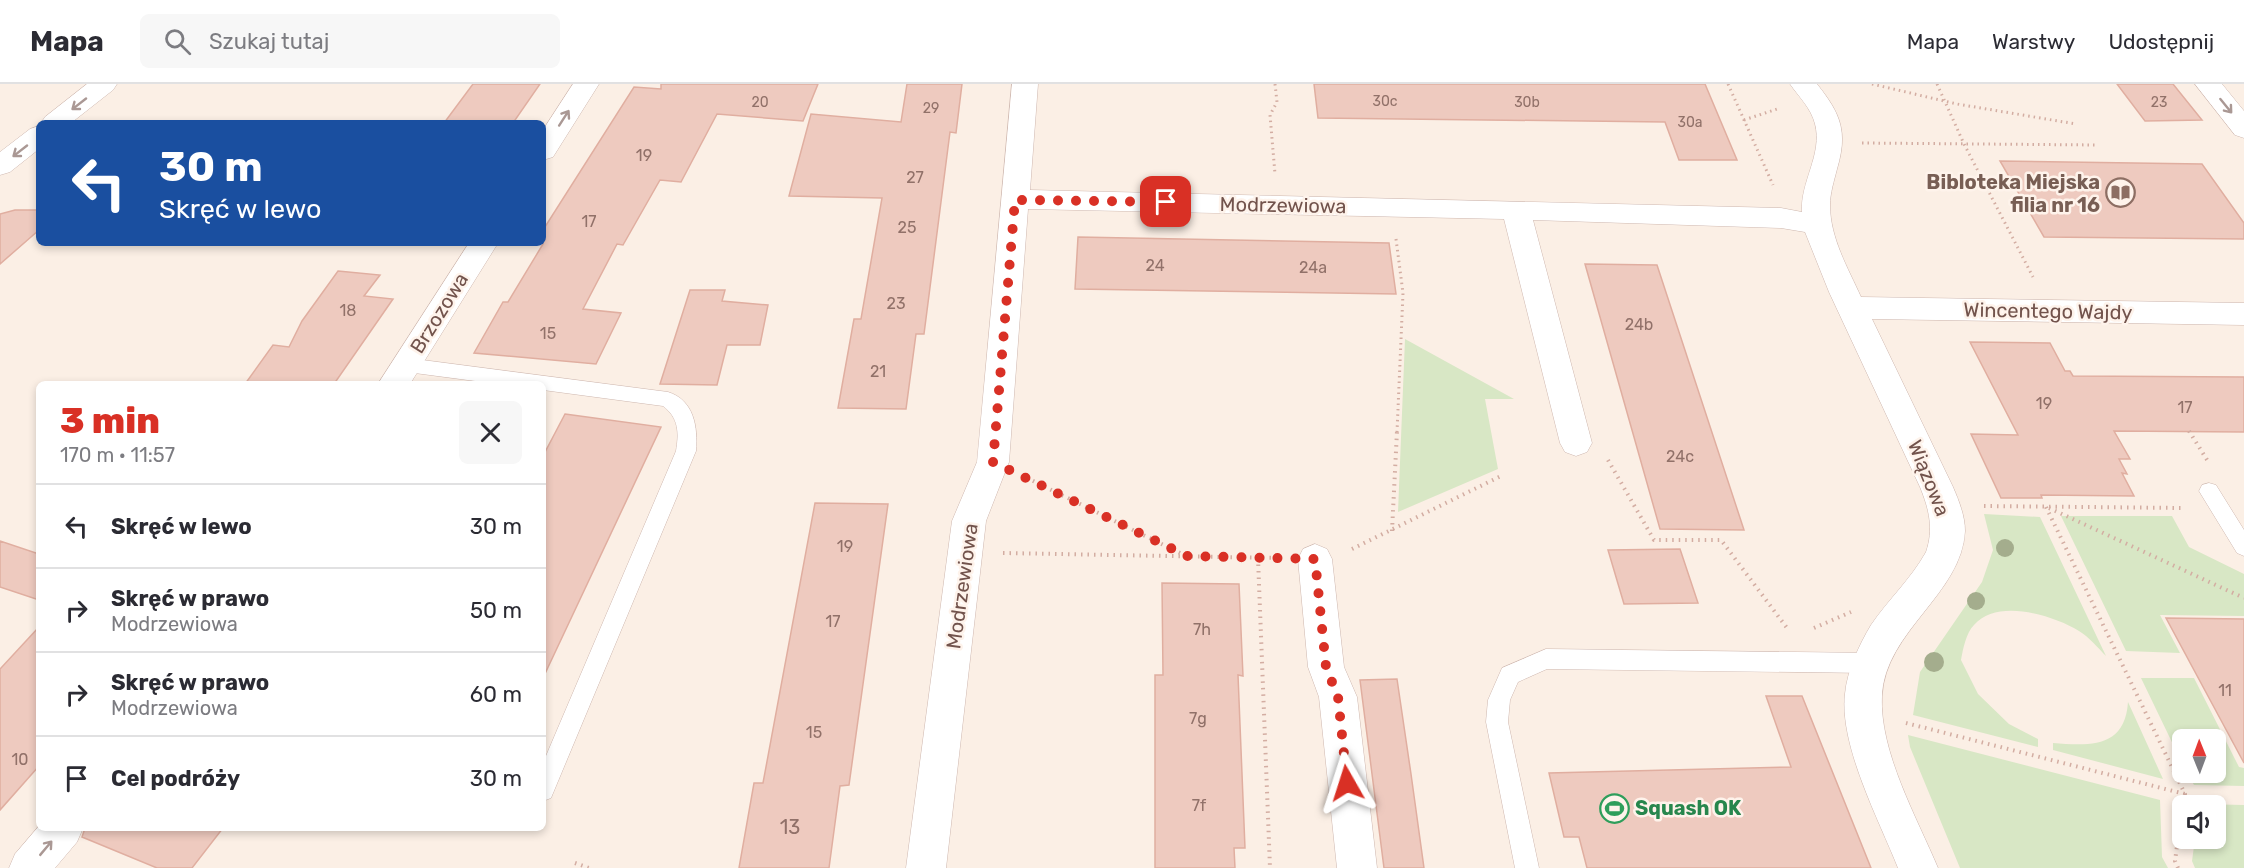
<!DOCTYPE html>
<html lang="pl">
<meta charset="utf-8">
<style>
body{margin:0;font-family:Rubik,sans-serif;background:#f7f7f7;color:#2b2b33;height:100vh;display:flex;flex-direction:column;font-size:22px;white-space:nowrap}
*{box-sizing:border-box;margin:0}
p{font-size:20px;color:#7c7c81}
.icon{flex:none;width:33px;height:33px;fill:none;stroke:currentColor;stroke-width:2;stroke-linecap:round;stroke-linejoin:round}
.map{position:relative;flex:1;overflow:hidden}
.panel{position:absolute;left:36px;top:297px;width:510px;height:450px;display:flex;flex-direction:column;background:#fff;border-radius:9px;box-shadow:0 3px 9px #0003}
.panel>*{flex:none}
.guide{position:absolute;left:36px;top:36px;width:510px;height:126px;border-radius:9px;box-shadow:0 3px 9px #0003;background:#1a4fa0;color:#fff;overflow:hidden}
.needle{width:39px;rotate:359deg}
.buttons{position:absolute;left:2172px;top:645px;display:grid;gap:12px}
.buttons a{display:grid;place-items:center;width:54px;height:54px;border-radius:9px;background:#fff;box-shadow:0 3px 9px #0003;font-size:30px}
.pin{position:absolute;display:grid;place-items:center;width:51px;height:51px;color:#fff;margin:-26px;border-radius:12px;box-shadow:0 3px 9px #0006}
.me{position:absolute;width:66px;margin:-33px;rotate:354deg;stroke-linejoin:round;filter:drop-shadow(0 0 4px #0008)}
.turn{display:flex;align-items:center;gap:21px;height:126px;padding:0 24px;font-size:27px}
.turn .icon{width:78px;height:78px;stroke-width:2.5}
.turn b{display:block;font-size:42px;line-height:51px}
.round{display:grid;place-items:center;flex:none;width:63px;height:63px;border-radius:9px;background:#f7f7f7}
.summary{display:flex;align-items:center;justify-content:space-between;height:102px;padding:0 24px}
h1{font-size:36px;font-weight:800;line-height:45px;color:#d93025}
ul{padding:0;list-style:none}
li{display:flex;align-items:center;gap:18px;height:84px;padding:0 24px;border-top:2px solid #e1e1e2}
li div{flex:1}
li b{display:block;font-size:22px}
li em{font-style:normal}
header{display:flex;align-items:center;gap:36px;box-sizing:border-box;height:84px;padding:0 30px;background:#fff;border-bottom:2px solid #e1e1e2}
header strong{font-size:28px}
nav{display:flex;gap:33px;margin-inline-start:auto;font-size:21px}
.search{width:420px;height:54px;background:#f7f7f7;display:flex;align-items:center;gap:15px;box-sizing:border-box;padding:0 21px;border-radius:9px;color:#7c7c81;font-size:22px}
.map>svg:first-child{display:block}
.green{fill:#d8e7c5}
.building{fill:#eecabf;stroke:#e0aea0;stroke-width:1.5}
.lines{fill:none;stroke-linecap:round;stroke-linejoin:round}
.service-casing{stroke:#ceb7af;stroke-width:1}
.minor-casing{stroke:#ceb7af;stroke-width:1}
.path-far1{stroke:#d3ada2;stroke-width:3;stroke-dasharray:1.5 4;stroke-linecap:butt}
.path{stroke:#d3ada2;stroke-width:4;stroke-dasharray:1.5 5;stroke-linecap:butt}
.service{fill:#fff;fill-rule:evenodd}
.minor{fill:#fff;fill-rule:evenodd}
.tree{fill:#a4ad8d}
.oneway{stroke:#aa9894}
.route{stroke:#d93025;stroke-width:10;stroke-dasharray:0 18}
.labels{text-anchor:middle;stroke-width:5;stroke-linejoin:round;paint-order:stroke}
.far-number-label{font-size:14px;fill:#917169}
.number-label{font-size:16px;fill:#917169}
.education-label{font-size:20px;font-weight:bold;fill:#785e54;stroke:#fef3eb;text-anchor:end}
.street-label{font-size:20px;fill:#72534c;stroke:#fef3eb}
.leisure-label{font-size:20px;font-weight:bold;fill:#27864d;stroke:#fef3eb;text-anchor:start}
.near-number-label{font-size:20px;fill:#917169}
</style>
<header>
<strong>Mapa</strong>
<div class="search"><svg class="icon" aria-label="search" viewBox="0 0 24 24"><circle cx="10" cy="10" r="6"/><path d="M15 15l6 6"/></svg>Szukaj tutaj</div>
<nav><a>Mapa</a><a>Warstwy</a><a>Udostępnij</a></nav>
</header>
<div class="map">
<svg width="2244" height="784" viewBox="0 0 2244 784">
<rect width="100%" height="100%" fill="#fbefe5"/>
<!-- green -->
<path class="green" d="M 1405,255 L 1514,315 L 1485,315 L 1498,385 L 1398,428 Z
M 1984,430 L 2040,433 L 2106,572 C 2098,564 2089,553 2079,547 C 2053,531 1997,514 1974,541 C 1966,549 1963,565 1961,576 L 1978,610 L 2009,640 L 2038,655 L 2038,663 L 1913,631 L 1920,588 L 1982,498 L 1993,466 Z
M 2061,432 L 2172,432 L 2189,463 L 2244,490 L 2244,532 L 2160,531 L 2180,569 L 2126,567 Z
M 2141,594 L 2194,594 L 2239,683 L 2244,684 L 2244,702 L 2194,701 L 2187,689 L 2216,688 L 2216,656 L 2182,656 L 2182,679 Z
M 2128,618 L 2163,695 L 2053,666 L 2053,659 C 2090,662 2125,664 2128,618 Z
M 1908,651 L 2160,716 L 2162,773 L 2168,784 L 1960,784 L 1910,663 Z
M 2199,720 L 2244,721 L 2244,784 L 2195,784 L 2192,777 L 2195,755 L 2216,754 L 2216,722 Z"/>
<!-- building -->
<path class="building" d="M 473,0 L 540,0 L 513,39 L 444,39 Z
M 661,0 L 818,0 L 803,37 L 717,30 L 681,98 L 660,96 L 623,161 L 617,160 L 583,225 L 621,229 L 596,280 L 474,269 L 503,218 L 508,218 L 543,160 L 543,146 L 634,3 L 661,5 Z
M 907,0 L 962,0 L 956,49 L 950,48 L 924,250 L 916,250 L 906,325 L 838,324 L 854,235 L 861,235 L 882,114 L 789,112 L 811,30 L 901,38 Z
M 1314,0 L 1705,0 L 1737,76 L 1679,76 L 1665,38 L 1318,34 Z
M 2117,0 L 2173,0 L 2202,36 L 2145,37 Z
M 2000,77 L 2202,80 L 2244,139 L 2244,155 L 2044,153 Z
M 15,126 L 39,126 L 39,146 L 0,180 L 0,130 Z
M 1078,153 L 1389,159 L 1396,210 L 1075,205 Z
M 1585,180 L 1657,181 L 1744,446 L 1660,445 Z
M 338,187 L 380,191 L 364,212 L 393,215 L 334,300 L 245,300 L 273,261 L 289,263 L 302,237 Z
M 690,206 L 725,206 L 722,217 L 768,221 L 760,261 L 727,261 L 717,301 L 660,300 Z
M 1970,258 L 2050,259 L 2065,287 L 2070,287 L 2073,292 L 2244,293 L 2244,348 L 2114,347 L 2130,375 L 2119,375 L 2127,390 L 2122,389 L 2134,412 L 2041,411 L 2042,414 L 2001,414 L 1971,350 L 2018,351 Z
M 565,330 L 661,343 L 543,594 L 543,372 Z
M 815,419 L 888,420 L 849,701 L 840,702 L 829,784 L 739,784 L 754,699 L 763,699 Z
M 0,457 L 39,470 L 39,516 L 0,503 Z
M 1680,465 L 1698,519 L 1624,520 L 1608,466 Z
M 1162,499 L 1239,500 L 1243,592 L 1238,591 L 1245,764 L 1234,764 L 1235,784 L 1155,784 L 1155,591 L 1163,591 Z
M 2166,534 L 2244,535 L 2244,679 Z
M 39,543 L 39,682 L 0,726 L 0,585 Z
M 1397,595 L 1411,690 L 1424,784 L 1384,784 L 1360,596 Z
M 1766,612 L 1802,612 L 1871,784 L 1587,784 L 1579,753 L 1564,753 L 1549,689 L 1791,683 Z
M 85,744 L 223,744 L 192,784 L 157,784 L 82,753 Z"/>
<g class="lines">
<defs>
<path id="service" d="M 407,274 L 668,308 C 694,316 698,343 696,367 L 551,714 L 543,717 L 543,679 L 676,367 C 679,349 679,334 663,322 L 543,306 L 543,300 L 498,300 L 407,288 L 401,286 L 398,281 L 401,276 Z
M 2209,399 L 2216,401 L 2244,446 L 2244,472 L 2237,469 L 2199,407 L 2202,401 Z
M 1546,565 L 1871,569 L 1879,572 L 1882,579 L 1879,586 L 1871,589 L 1547,585 L 1518,598 L 1510,616 L 1508,638 L 1539,784 L 1515,784 L 1486,638 L 1488,616 L 1502,584 Z"/>
<path id="minor" d="M 87,0 L 117,0 L 113,6 L 71,39 L 41,39 L 45,33 Z
M 573,0 L 599,0 L 553,73 L 543,76 L 543,46 Z
M 1012,0 L 1038,0 L 1030,106 L 1781,124 L 1802,128 C 1800,98 1823,70 1815,40 C 1811,24 1799,13 1790,0 L 1817,0 C 1841,30 1848,48 1837,85 C 1834,97 1830,109 1830,121 C 1830,154 1848,184 1861,213 L 2244,219 L 2244,241 L 1872,235 L 1953,403 C 1959,417 1965,432 1965,447 C 1962,510 1885,547 1882,612 C 1879,667 1917,734 1938,784 L 1898,784 C 1879,736 1839,661 1845,610 C 1847,587 1859,561 1871,541 C 1888,516 1911,495 1926,468 C 1934,445 1929,425 1920,403 L 1829,208 L 1805,148 L 1781,144 L 1533,136 L 1592,359 L 1587,368 L 1576,372 L 1565,368 L 1560,359 L 1504,135 L 1028,125 L 1009,378 L 986,437 L 946,784 L 906,784 L 952,437 L 977,378 Z
M 2195,0 L 2222,0 L 2244,27 L 2244,54 L 2235,51 Z
M 39,42 L 39,65 L 10,88 L 0,91 L 0,68 L 30,45 Z
M 469,159 L 498,159 L 410,300 L 378,300 Z
M 1315,460 L 1327,465 L 1332,475 L 1344,583 L 1357,613 L 1377,784 L 1337,784 L 1319,613 L 1308,583 L 1298,475 L 1303,465 Z
M 39,742 L 39,744 L 83,744 L 77,758 L 55,784 L 9,784 L 15,770 Z"/>
</defs>
<!-- service casing -->
<use href="#service" class="service-casing"/>
<!-- minor casing -->
<use href="#minor" class="minor-casing"/>
<!-- path-far1 -->
<path class="path-far1" d="M 1275,0 L 1277,18 L 1270,31 L 1275,90
M 1728,0 L 1773,101
M 1872,0 L 1957,20 L 2076,40
M 1937,0 L 1964,60 L 2033,193
M 1744,36 L 1780,24
M 1862,59 L 2098,61
M 1396,155 L 1403,209 L 1397,348"/>
<!-- path -->
<path class="path" d="M 2189,347 L 2209,379
M 1608,376 L 1654,456 L 1721,456 L 1787,544
M 1027,394 L 1184,471
M 1984,422 L 2184,424
M 2046,423 L 2185,710 L 2183,722
M 2049,424 L 2244,514
M 1392,447 L 1397,347
M 1352,465 L 1501,392
M 1003,469 L 1278,474
M 1258,474 L 1270,784
M 1814,544 L 1851,528
M 1906,639 L 2185,710
M 575,779 L 589,784
M 2178,784 L 2175,777 L 2182,725"/>
<!-- service -->
<use href="#service" class="service"/>
<!-- minor -->
<use href="#minor" class="minor"/>
</g>
<!-- trees -->
<g class="tree">
<circle cx="2005" cy="464" r="9"/>
<circle cx="1976" cy="517" r="9"/>
<circle cx="1934" cy="578" r="10"/>
</g>
<!-- one-way arrows -->
<defs><path id="oneway-shaft" d="M-6 0H5M1.5-3L5.5 0L1.5 3" fill="none" stroke-width="1.6" stroke-linecap="round" stroke-linejoin="round" transform="scale(1.5)"/></defs>
<g class="oneway">
<use href="#oneway-shaft" transform="translate(79 20) rotate(142)"/>
<use href="#oneway-shaft" transform="translate(2226 22) rotate(51)"/>
<use href="#oneway-shaft" transform="translate(564 34) rotate(-57)"/>
<use href="#oneway-shaft" transform="translate(20 67) rotate(142)"/>
<use href="#oneway-shaft" transform="translate(46 764) rotate(-50)"/>
</g>
<g class="lines">
<!-- route -->
<path class="route" d="M 1166,118 L 1015,116 L 993,378 L 1187,472 L 1315,475 L 1326,583 L 1338,613 L 1347,699"/>
</g>
<!-- icons -->
<defs>
<symbol id="library-ring" viewBox="-11 -11 22 22"><circle r="9.5" fill="#fef3eb" stroke="#8d6e63" stroke-width="1.5"/><path d="M-6-4Q-3-5.5-.7-3.5V5Q-3 3-6 4ZM6-4Q3-5.5 .7-3.5V5Q3 3 6 4Z" fill="#8d6e63"/></symbol>
<symbol id="stadium-ring" viewBox="-11 -11 22 22"><circle r="9.5" fill="#fef3eb" stroke="#2e9e5b" stroke-width="1.5"/><path d="M0-5a6.5 5 0 1 0 0 10a6.5 5 0 1 0 0-10ZM-3.5-1.8h7v3.6h-7Z" fill="#2e9e5b"/></symbol>
</defs>
<g fill-rule="evenodd">
<use href="#library-ring" x="2104" y="92" width="33" height="33"/>
<use href="#stadium-ring" x="1598" y="708" width="33" height="33"/>
</g>
<g class="labels">
<!-- far-number labels -->
<g class="far-number-label">
<text x="1385" y="22">30c</text>
<text x="760" y="23">20</text>
<text x="1527" y="23">30b</text>
<text x="2159" y="23">23</text>
<text x="931" y="29">29</text>
<text x="1690" y="43">30a</text>
</g>
<!-- number labels -->
<g class="number-label">
<text x="644" y="77">19</text>
<text x="915" y="99">27</text>
<text x="589" y="143">17</text>
<text x="907" y="149">25</text>
<text x="1155" y="187">24</text>
<text x="1313" y="189">24a</text>
<text x="896" y="225">23</text>
<text x="348" y="232">18</text>
<text x="1639" y="246">24b</text>
<text x="548" y="255">15</text>
<text x="878" y="293">21</text>
<text x="2044" y="325">19</text>
<text x="2185" y="329">17</text>
<text x="1680" y="378">24c</text>
<text x="845" y="468">19</text>
<text x="833" y="543">17</text>
<text x="1202" y="551">7h</text>
<text x="2225" y="612">11</text>
<text x="1198" y="640">7g</text>
<text x="814" y="654">15</text>
<text x="20" y="681">10</text>
<text x="1199" y="727">7f</text>
</g>
<!-- education labels -->
<g class="education-label">
<text x="2100" y="105">Bibloteka Miejska<tspan x="2100" dy="23">filia nr 16</tspan></text>
</g>
<!-- street labels -->
<g class="street-label">
<text transform="translate(1283 121) rotate(1)" y="7">Modrzewiowa</text>
<text transform="translate(2048 227) rotate(1)" y="7">Wincentego Wajdy</text>
<text transform="translate(439 229) rotate(-58)" y="7">Brzozowa</text>
<text transform="translate(1929 394) rotate(68)" y="7">Wiązowa</text>
<text transform="translate(962 502) rotate(-82)" y="7">Modrzewiowa</text>
</g>
<!-- leisure labels -->
<g class="leisure-label">
<text x="1635" y="731">Squash OK</text>
</g>
<!-- near-number labels -->
<g class="near-number-label">
<text x="790" y="750">13</text>
</g>
</g>
</svg>
<div class="buttons">
<a><svg class="needle" viewBox="-14 -14 28 28"><path d="M0-13l5 13h-10z" fill="#e53935"/><path d="M0 13l5-13h-10z" fill="#7c7c81"/></svg></a>
<a><svg class="icon" aria-label="sound" viewBox="0 0 24 24"><path d="M4 9h4l5-4v14l-5-4H4zM17 9q2 3 0 6"/></svg></a>
</div>
<div class="pin" style="left:1166px;top:118px;background:#d93025"><svg class="icon" aria-label="arrive" viewBox="0 0 24 24"><path d="M6 21V4h12l-3 4 3 4H6"/></svg></div>
<svg class="me" style="left:1347px;top:699px" viewBox="-20 -20 40 40"><path d="M0-17L14 15 0 8-14 15z" fill="#d93025" stroke="#fff" stroke-width="4"/></svg>
<div class="guide">
<div class="turn"><svg class="icon" aria-label="left" viewBox="0 0 24 24"><path d="M17 20v-9H6M10 6l-5 5 5 5"/></svg><div><b>30 m</b>Skręć w lewo</div></div>
</div>
<section class="panel">
<div class="summary"><div><h1>3 min</h1><p>170 m · 11:57</p></div><a class="round"><svg class="icon" aria-label="close" viewBox="0 0 24 24"><path d="M6 6l12 12M18 6L6 18"/></svg></a></div>
<ul>
<li><svg class="icon" aria-label="left" viewBox="0 0 24 24"><path d="M17 20v-9H6M10 6l-5 5 5 5"/></svg><div><b>Skręć w lewo</b></div><em>30 m</em></li>
<li><svg class="icon" aria-label="right" viewBox="0 0 24 24"><path d="M7 20v-9h11M14 6l5 5-5 5"/></svg><div><b>Skręć w prawo</b><p>Modrzewiowa</p></div><em>50 m</em></li>
<li><svg class="icon" aria-label="right" viewBox="0 0 24 24"><path d="M7 20v-9h11M14 6l5 5-5 5"/></svg><div><b>Skręć w prawo</b><p>Modrzewiowa</p></div><em>60 m</em></li>
<li><svg class="icon" aria-label="arrive" viewBox="0 0 24 24"><path d="M6 21V4h12l-3 4 3 4H6"/></svg><div><b>Cel podróży</b></div><em>30 m</em></li>
</ul>
</section>
</div>
